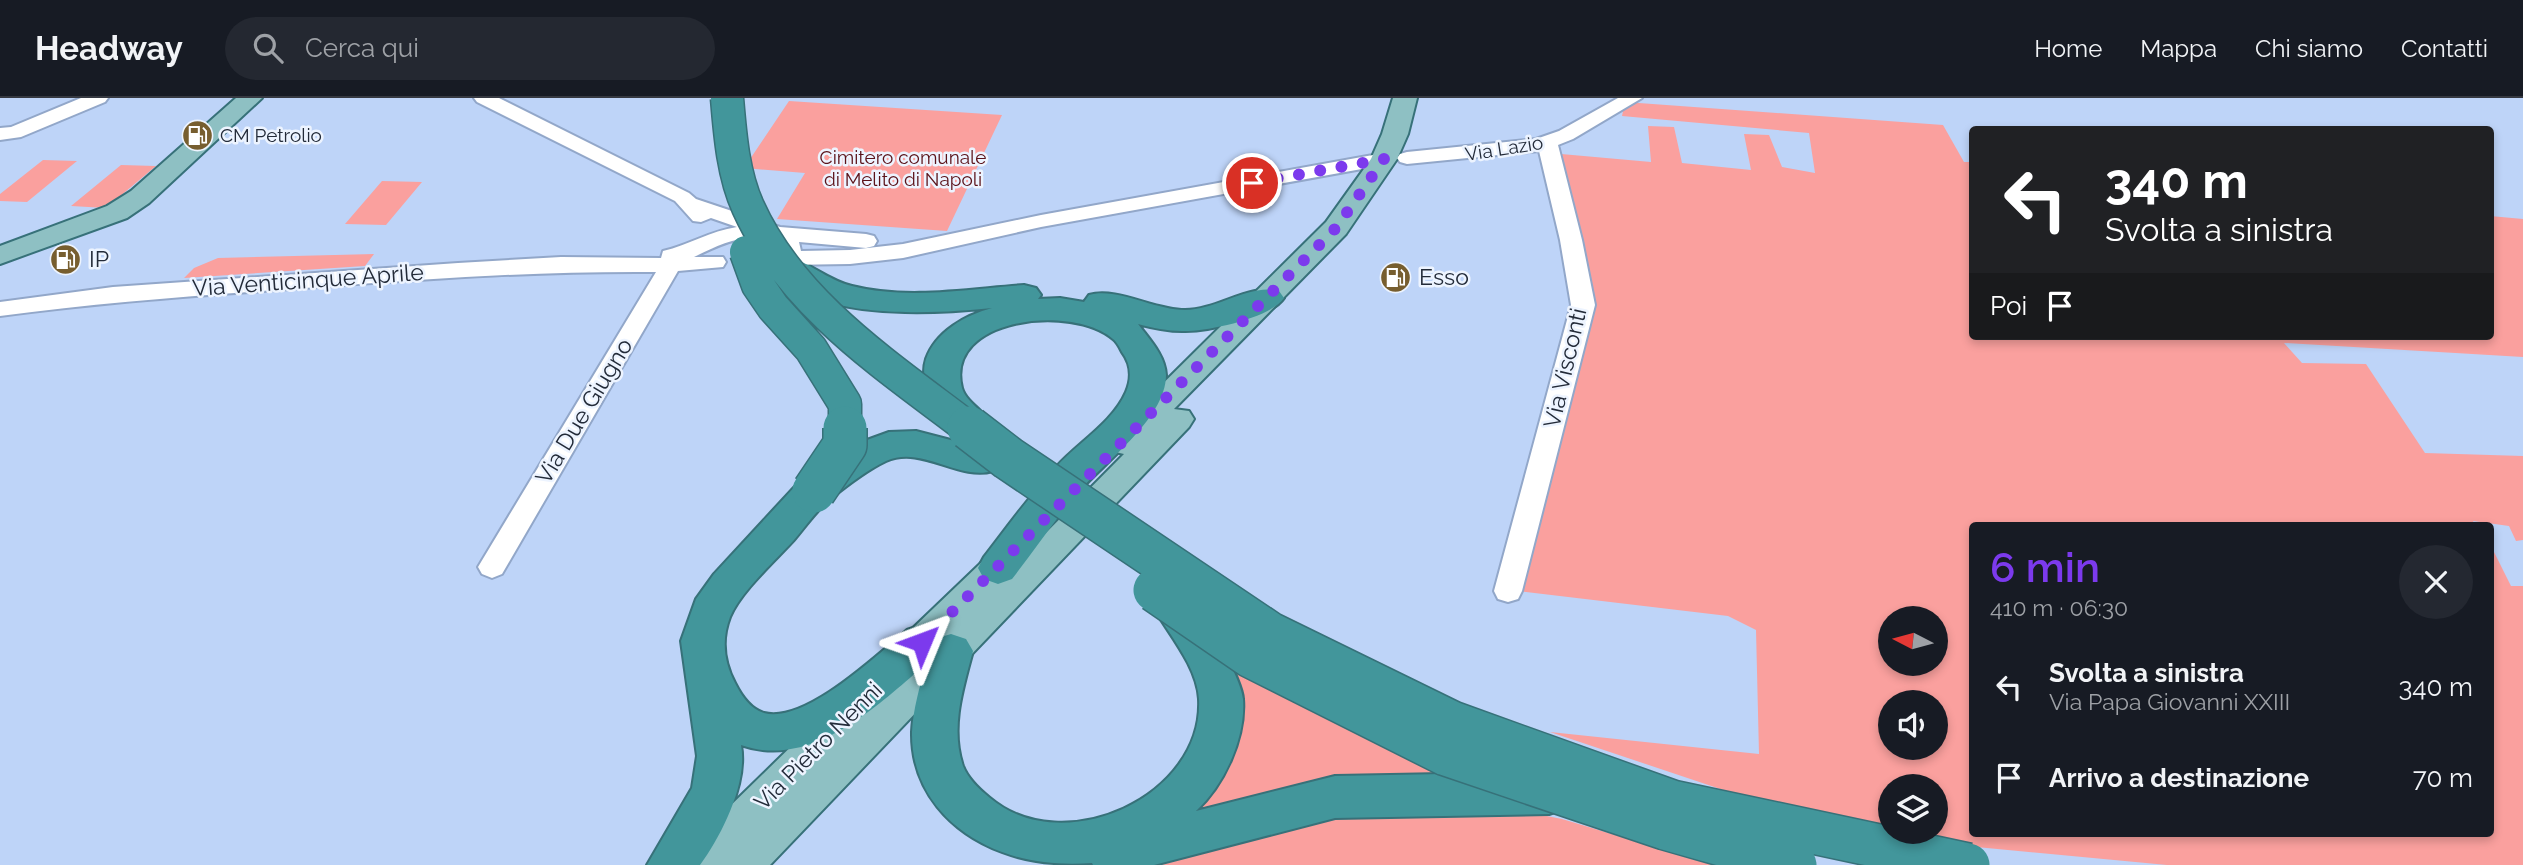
<!DOCTYPE html>
<html lang="it">
<meta charset="utf-8">
<style>
body{margin:0;font-family:Raleway,sans-serif;background:#242831;color:#f1f3f6;height:100vh;display:flex;flex-direction:column;font-size:26px;white-space:nowrap}
*{box-sizing:border-box;margin:0}
p{font-size:23px;color:#9ea1a6}
.icon{flex:none;width:38px;height:38px;fill:none;stroke:currentColor;stroke-width:2;stroke-linecap:round;stroke-linejoin:round}
.map{position:relative;flex:1;overflow:hidden}
.sheet{position:absolute;left:1969px;top:424px;width:525px;height:315px;display:flex;flex-direction:column;background:#171b24;border-radius:7px;box-shadow:0 4px 10px #0003}
.sheet>*{flex:none}
.guide{position:absolute;left:1969px;top:28px;width:525px;height:214px;border-radius:7px;box-shadow:0 4px 10px #0003;background:#202124;color:#fff;overflow:hidden}
.needle{width:46px;rotate:276deg}
.fabs{position:absolute;left:1878px;top:508px;display:grid;gap:14px}
.fabs a{display:grid;place-items:center;width:70px;height:70px;border-radius:50%;background:#171b24;box-shadow:0 4px 10px #0003;font-size:35px}
.pin{position:absolute;display:grid;place-items:center;width:60px;height:60px;color:#fff;margin:-30px;border:4px solid #fff;border-radius:50%;box-shadow:0 2px 7px #0007}
.me{position:absolute;width:77px;margin:-38px;rotate:46deg;stroke-linejoin:round;filter:drop-shadow(0 0 5px #0008)}
.turn{display:flex;align-items:center;gap:24px;height:147px;padding:0 21px;font-size:32px}
.turn .icon{width:91px;height:91px;stroke-width:2.5}
.turn b{display:block;font-size:49px;line-height:60px}
.then{display:flex;align-items:center;height:66px;padding:0 21px;background:#0003;gap:14px;font-size:26px}
.round{display:grid;place-items:center;flex:none;width:74px;height:74px;border-radius:37px;background:#242831}
.head{display:flex;align-items:center;justify-content:space-between;height:119px;padding:0 21px}
h1{font-size:42px;font-weight:600;line-height:52px;color:#7c3aed}
ul{padding:0;list-style:none}
li{display:flex;align-items:center;gap:21px;height:91px;padding:0 21px}
li div{flex:1}
li b{display:block;font-size:26px}
li em{font-style:normal}
header{display:flex;align-items:center;gap:42px;box-sizing:border-box;height:98px;padding:0 35px;background:#171b24;border-bottom:2px solid #363941}
header strong{font-size:33px}
nav{display:flex;gap:38px;margin-inline-start:auto;font-size:24px}
.search{width:490px;height:63px;background:#242831;display:flex;align-items:center;gap:18px;box-sizing:border-box;padding:0 24px;border-radius:38px;color:#9ea1a6;font-size:26px}
.map>svg:first-child{display:block}
.green{fill:#faa09e;fill-rule:evenodd}
.lines{fill:none;stroke-linecap:round;stroke-linejoin:round}
.minor-casing{stroke:#92a7c9;stroke-width:4}
.major-casing{stroke:#377179;stroke-width:4}
.highway-casing{stroke:#377179;stroke-width:4}
.minor{fill:#fff;fill-rule:evenodd}
.major{fill:#8ec0c3;fill-rule:evenodd}
.highway{fill:#42969b;fill-rule:evenodd}
.highway-bridge-far1-casing{stroke:#377179;stroke-width:35;stroke-linecap:butt}
.highway-bridge-casing{stroke:#377179;stroke-width:46;stroke-linecap:butt}
.highway-bridge-far1{stroke:#42969b;stroke-width:32}
.highway-bridge{stroke:#42969b;stroke-width:43}
.route{stroke:#7c3aed;stroke-width:12;stroke-dasharray:0 21.6}
.labels{text-anchor:middle;stroke-width:5;stroke-linejoin:round;paint-order:stroke}
.far-poi-label{font-size:19px;fill:#232b39;stroke:#edf4ff;text-anchor:start}
.far-street-label{font-size:19px;fill:#232b39;stroke:#edf4ff}
.far-park-label{font-size:19px;fill:#5b1219;stroke:#edf4ff}
.poi-label{font-size:23px;fill:#232b39;stroke:#edf4ff;text-anchor:start}
.street-label{font-size:23px;fill:#232b39;stroke:#edf4ff}
</style>
<header>
<strong>Headway</strong>
<div class="search"><svg class="icon" aria-label="search" viewBox="0 0 24 24"><circle cx="10" cy="10" r="6"/><path d="M15 15l6 6"/></svg>Cerca qui</div>
<nav><a>Home</a><a>Mappa</a><a>Chi siamo</a><a>Contatti</a></nav>
</header>
<div class="map">
<svg width="2523" height="767" viewBox="0 0 2523 767">
<rect width="100%" height="100%" fill="#bed4f8"/>
<!-- green -->
<path class="green" d="M 789,3 L 1002,17 L 947,133 L 777,121 L 805,75 L 744,70 Z
M 1625,4 L 1943,27 L 1964,64 L 1972,64 L 1972,238 L 2490,238 L 2490,118 L 2523,121 L 2523,259 L 2284,245 L 2302,265 L 2366,266 L 2425,355 L 2523,358 L 2523,442 L 2516,443 L 2509,428 L 2473,423 L 2475,427 L 1972,427 L 1972,735 L 2490,735 L 2490,446 L 2511,488 L 2523,488 L 2523,767 L 2167,767 L 1861,738 L 1550,634 L 1759,656 L 1756,532 L 1728,518 L 1517,493 L 1588,204 L 1550,55 L 1651,64 L 1648,28 L 1674,29 L 1682,65 L 1751,72 L 1744,36 L 1769,37 L 1782,69 L 1815,75 L 1809,35 L 1622,18 ZM 1890,520 L 1936,520 L 1936,565 L 1890,565 ZM 1890,604 L 1936,604 L 1936,649 L 1890,649 ZM 1890,688 L 1936,688 L 1936,733 L 1890,733 Z
M 43,62 L 77,63 L 27,104 L 0,103 L 0,96 Z
M 121,67 L 156,68 L 106,110 L 71,108 Z
M 382,83 L 422,84 L 386,127 L 345,126 Z
M 374,156 L 365,168 L 184,180 L 194,170 L 218,160 Z
M 1213,555 L 1497,708 L 1562,721 L 1715,767 L 1114,767 L 1177,713 Z"/>
<g class="lines">
<defs>
<path id="minor" d="M 81,0 L 108,0 L 105,4 L 21,39 L 0,42 L 0,30 L 11,29 Z
M 474,0 L 499,0 L 689,95 L 696,101 L 780,129 L 866,136 L 874,138 L 877,143 L 874,148 L 866,150 L 799,144 L 801,153 L 850,152 L 903,146 L 1041,117 L 1384,55 L 1391,57 L 1394,61 L 1391,65 L 1384,67 L 1041,129 L 903,160 L 850,166 L 784,167 L 769,171 L 761,169 L 758,164 L 761,159 L 779,152 L 778,144 C 747,133 721,146 694,159 L 723,159 L 726,164 L 723,169 L 678,173 L 502,476 L 492,480 L 482,476 L 478,469 L 656,174 C 547,173 440,180 333,188 C 221,196 111,203 0,218 L 0,204 L 113,189 L 458,165 L 561,159 L 661,160 L 663,153 C 689,147 710,133 737,129 L 711,120 L 701,124 L 693,123 L 675,103 L 477,4 Z
M 1618,0 L 1642,0 L 1573,41 L 1558,47 L 1582,142 L 1595,207 L 1522,493 L 1518,501 L 1508,504 L 1498,501 L 1494,493 L 1571,207 L 1560,142 L 1539,53 L 1407,66 L 1400,64 L 1397,60 L 1400,56 L 1407,54 L 1536,41 L 1559,33 Z"/>
<path id="major" d="M 236,0 L 262,0 L 149,105 L 127,120 L 0,166 L 0,148 L 107,108 L 131,93 Z
M 1393,0 L 1417,0 L 1408,36 L 1397,61 L 1346,136 L 1174,311 L 1189,313 L 1194,321 L 1189,329 L 770,767 L 678,767 L 684,753 L 846,595 L 860,590 L 874,595 L 878,603 L 902,578 L 890,574 L 884,563 L 890,552 L 1005,442 L 1017,438 L 1029,442 L 1033,448 L 1124,356 L 1111,353 L 1106,345 L 1111,337 L 1326,124 L 1371,61 L 1382,36 Z"/>
<path id="highway" d="M 784,157 C 808,163 827,182 852,188 C 907,202 968,191 1024,187 L 1036,190 L 1041,197 L 1038,201 L 1060,200 L 1084,204 L 1089,197 C 1117,189 1154,212 1185,212 C 1217,212 1250,185 1279,193 L 1284,200 C 1271,220 1205,234 1182,233 C 1167,233 1153,230 1138,226 C 1149,241 1165,257 1166,277 C 1166,322 1100,367 1074,399 C 1052,426 1033,454 1012,481 L 998,486 L 984,481 L 978,470 L 984,459 C 1008,428 1031,396 1057,368 C 1079,344 1113,324 1126,294 C 1132,280 1131,266 1122,254 C 1120,250 1117,244 1113,241 C 1073,206 944,219 962,290 C 966,305 988,316 997,330 L 991,339 C 982,342 974,344 965,339 C 942,326 917,289 926,261 C 936,233 966,217 992,210 C 933,216 806,224 768,167 L 772,160 Z
M 916,333 L 993,353 L 999,363 L 993,373 C 958,383 922,347 886,363 C 867,372 845,389 829,402 C 816,413 805,429 794,442 C 775,463 741,493 730,519 C 721,542 724,564 735,585 C 741,597 750,611 764,615 C 805,626 877,557 907,532 L 922,527 L 937,532 L 941,539 L 951,536 L 966,541 L 973,553 C 963,590 950,630 963,668 C 968,681 980,692 990,700 C 1063,762 1204,699 1199,601 C 1197,566 1165,532 1149,502 L 1155,491 C 1165,487 1177,483 1186,492 C 1200,506 1242,581 1243,601 C 1246,640 1224,687 1196,713 L 1335,678 L 1549,674 L 1566,680 L 1572,695 L 1566,710 L 1549,716 L 1335,720 L 1154,767 L 1093,767 L 1092,765 C 1062,767 1031,765 1002,754 C 951,735 911,693 912,634 C 913,611 920,588 926,566 C 877,608 811,672 741,647 C 748,685 722,737 700,767 L 647,767 L 692,690 L 697,658 L 681,543 L 696,501 L 714,476 L 800,383 L 856,346 L 889,334 Z"/>
</defs>
<!-- minor casing -->
<use href="#minor" class="minor-casing"/>
<!-- major casing -->
<use href="#major" class="major-casing"/>
<!-- highway casing -->
<use href="#highway" class="highway-casing"/>
<!-- minor -->
<use href="#minor" class="minor"/>
<!-- major -->
<use href="#major" class="major"/>
<!-- highway -->
<use href="#highway" class="highway"/>
<defs>
<path id="highway-bridge-far1" d="M 727,0 C 730,36 733,76 748,109 C 792,207 889,269 971,332
M 746,154 L 758,187 L 773,209 L 811,251 L 845,306 L 845,332"/>
<path id="highway-bridge" d="M 969,330 L 1008,360 L 1270,536 L 1452,625 L 1672,704 L 1968,767
M 814,393 L 845,347 L 845,330
M 1155,492 L 1251,558 L 1446,656 L 1665,730 L 1795,767"/>
</defs>
<!-- highway-bridge-far1 casing -->
<use href="#highway-bridge-far1" class="highway-bridge-far1-casing"/>
<!-- highway-bridge casing -->
<use href="#highway-bridge" class="highway-bridge-casing"/>
<!-- highway-bridge-far1 -->
<use href="#highway-bridge-far1" class="highway-bridge-far1"/>
<!-- highway-bridge -->
<use href="#highway-bridge" class="highway-bridge"/>
</g>
<g class="lines">
<!-- route -->
<path class="route" d="M 922,544 L 1336,130 L 1384,61 L 1252,85"/>
</g>
<!-- icons -->
<defs>
<symbol id="fuel-disc" viewBox="-11 -11 22 22"><circle r="9.5" fill="#775e2f" stroke="#edf4ff"/><path d="M-5.5-6h7V0h2V4h1.3V-2.5L3-4.5l.8-.8L6-3V5H2.5V1h-1V6h-7ZM-4.2-4.7v3.2H.2V-4.7Z" fill="#fff"/></symbol>
</defs>
<g fill-rule="evenodd">
<use href="#fuel-disc" x="180" y="20" width="35" height="35"/>
<use href="#fuel-disc" x="48" y="144" width="35" height="35"/>
<use href="#fuel-disc" x="1378" y="162" width="35" height="35"/>
</g>
<g class="labels">
<!-- far-poi labels -->
<g class="far-poi-label">
<text x="220" y="44">CM Petrolio</text>
</g>
<!-- far-street labels -->
<g class="far-street-label">
<text transform="translate(1504 50) rotate(-9)" y="7">Via Lazio</text>
</g>
<!-- far-park labels -->
<g class="far-park-label">
<text x="903" y="66">Cimitero comunale<tspan x="903" dy="22">di Melito di Napoli</tspan></text>
</g>
<!-- poi labels -->
<g class="poi-label">
<text x="89" y="169">IP</text>
<text x="1419" y="187">Esso</text>
</g>
<!-- street labels -->
<g class="street-label">
<text transform="translate(308 182) rotate(-4)" y="8">Via Venticinque Aprile</text>
<text transform="translate(1565 270) rotate(-77)" y="8">Via Visconti</text>
<text transform="translate(584 313) rotate(-59)" y="8">Via Due Giugno</text>
<text transform="translate(818 648) rotate(-45)" y="8">Via Pietro Nenni</text>
</g>
</g>
</svg>
<div class="fabs">
<a><svg class="needle" viewBox="-14 -14 28 28"><path d="M0-13l5 13h-10z" fill="#e53935"/><path d="M0 13l5-13h-10z" fill="#9ea1a6"/></svg></a>
<a><svg class="icon" aria-label="sound" viewBox="0 0 24 24"><path d="M4 9h4l5-4v14l-5-4H4zM17 9q2 3 0 6"/></svg></a>
<a><svg class="icon" aria-label="layers" viewBox="0 0 24 24"><path d="M12 4l9 5-9 5-9-5zM3 14l9 5 9-5"/></svg></a>
</div>
<div class="pin" style="left:1252px;top:85px;background:#d93025"><svg class="icon" aria-label="arrive" viewBox="0 0 24 24"><path d="M6 21V4h12l-3 4 3 4H6"/></svg></div>
<svg class="me" style="left:922px;top:544px" viewBox="-20 -20 40 40"><path d="M0-17L14 15 0 8-14 15z" fill="#7c3aed" stroke="#fff" stroke-width="4"/></svg>
<div class="guide">
<div class="turn"><svg class="icon" aria-label="left" viewBox="0 0 24 24"><path d="M17 20v-9H6M10 6l-5 5 5 5"/></svg><div><b>340 m</b>Svolta a sinistra</div></div>
<div class="then">Poi<svg class="icon" aria-label="arrive" viewBox="0 0 24 24"><path d="M6 21V4h12l-3 4 3 4H6"/></svg></div>
</div>
<section class="sheet">
<div class="head"><div><h1>6 min</h1><p>410 m · 06:30</p></div><a class="round"><svg class="icon" aria-label="close" viewBox="0 0 24 24"><path d="M6 6l12 12M18 6L6 18"/></svg></a></div>
<ul>
<li><svg class="icon" aria-label="left" viewBox="0 0 24 24"><path d="M17 20v-9H6M10 6l-5 5 5 5"/></svg><div><b>Svolta a sinistra</b><p>Via Papa Giovanni XXIII</p></div><em>340 m</em></li>
<li><svg class="icon" aria-label="arrive" viewBox="0 0 24 24"><path d="M6 21V4h12l-3 4 3 4H6"/></svg><div><b>Arrivo a destinazione</b></div><em>70 m</em></li>
</ul>
</section>
</div>
